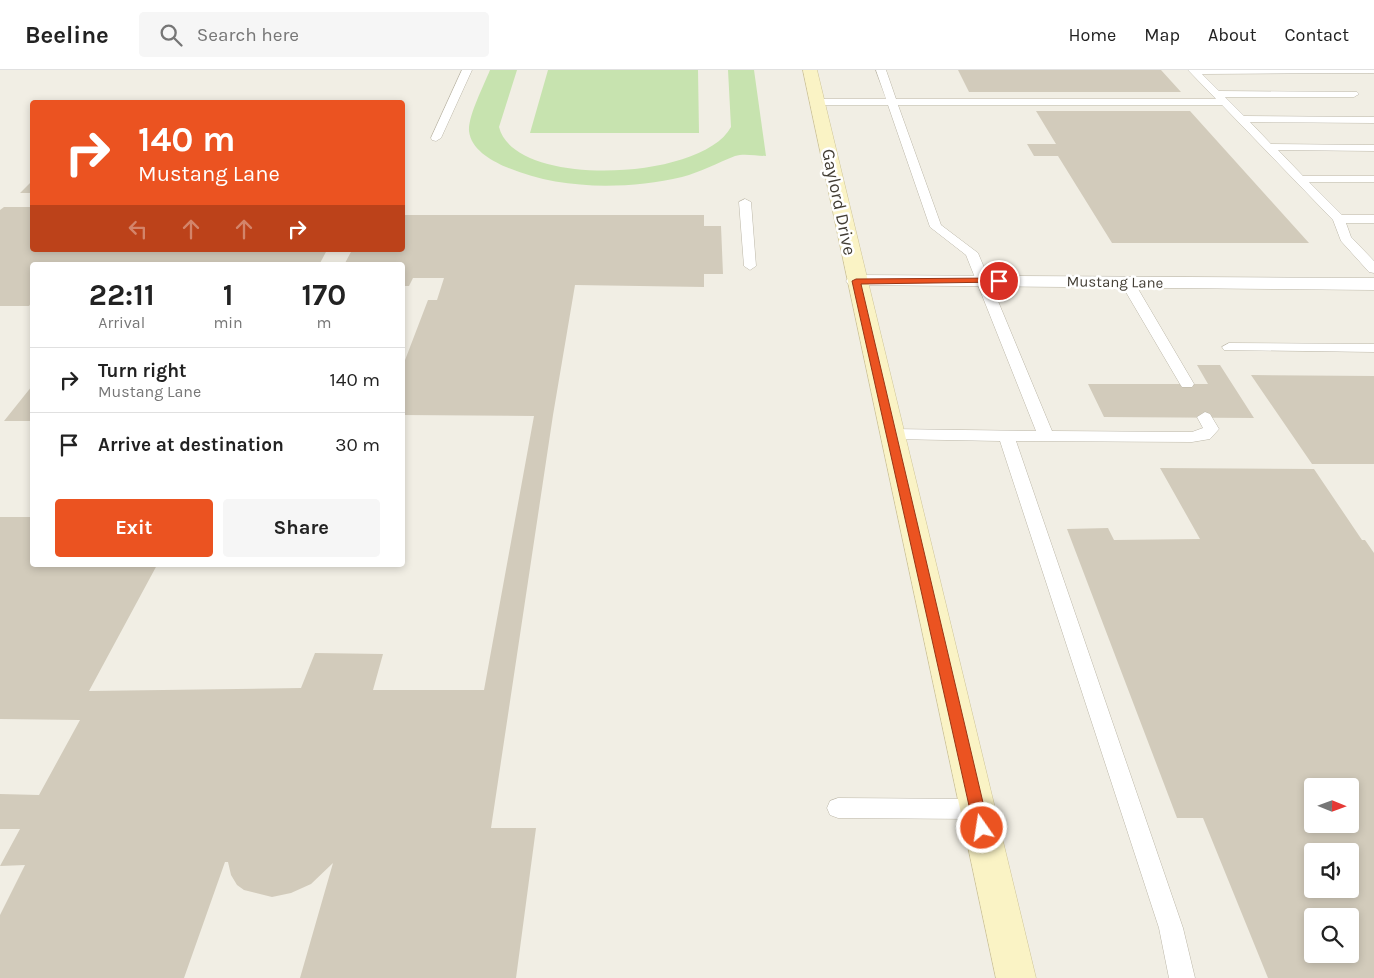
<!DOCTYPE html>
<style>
body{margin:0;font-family:Karla,sans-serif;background:#f6f6f6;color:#222;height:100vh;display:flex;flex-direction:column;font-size:19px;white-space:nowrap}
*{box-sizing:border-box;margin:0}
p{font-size:16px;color:#767676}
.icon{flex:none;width:28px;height:28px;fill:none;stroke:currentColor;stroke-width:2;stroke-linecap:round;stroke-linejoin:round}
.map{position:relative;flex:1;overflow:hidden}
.panel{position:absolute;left:30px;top:192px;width:375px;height:305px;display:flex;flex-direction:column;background:#fff;border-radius:5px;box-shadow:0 2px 8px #0003}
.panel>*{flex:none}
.guide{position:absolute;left:30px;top:30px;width:375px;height:152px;border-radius:5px;box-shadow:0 2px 8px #0003;background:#eb5321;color:#fff;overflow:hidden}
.needle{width:32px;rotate:91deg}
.controls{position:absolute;left:1304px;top:708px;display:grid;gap:10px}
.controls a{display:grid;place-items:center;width:55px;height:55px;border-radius:5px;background:#fff;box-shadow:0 2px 8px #0003;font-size:25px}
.pin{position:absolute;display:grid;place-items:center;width:42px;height:42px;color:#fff;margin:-21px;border:2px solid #fff;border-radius:50%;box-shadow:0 1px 5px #0007}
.me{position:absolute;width:55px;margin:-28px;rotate:347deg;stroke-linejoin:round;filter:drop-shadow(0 0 4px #0008)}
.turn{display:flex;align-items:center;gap:18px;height:105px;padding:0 25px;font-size:22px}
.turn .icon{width:65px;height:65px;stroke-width:2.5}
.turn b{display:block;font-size:35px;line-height:42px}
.lanes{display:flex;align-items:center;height:48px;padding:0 25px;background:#0003;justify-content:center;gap:25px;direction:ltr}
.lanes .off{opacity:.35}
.eta{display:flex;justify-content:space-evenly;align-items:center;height:85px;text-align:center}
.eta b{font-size:30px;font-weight:700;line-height:35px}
.button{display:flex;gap:10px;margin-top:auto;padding:10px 25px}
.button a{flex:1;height:58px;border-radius:5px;background:#eb5321;color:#fff;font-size:20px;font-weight:700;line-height:58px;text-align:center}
.button a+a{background:#f6f6f6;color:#222}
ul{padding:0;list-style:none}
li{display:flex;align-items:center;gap:15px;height:65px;padding:0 25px;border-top:1px solid #e0e0e0}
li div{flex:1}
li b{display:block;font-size:19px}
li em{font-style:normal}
header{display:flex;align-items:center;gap:30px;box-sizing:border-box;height:70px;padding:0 25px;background:#fff;border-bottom:1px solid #e0e0e0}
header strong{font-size:24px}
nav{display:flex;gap:28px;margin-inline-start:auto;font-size:18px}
.search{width:350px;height:45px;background:#f6f6f6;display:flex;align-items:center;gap:12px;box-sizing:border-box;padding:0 18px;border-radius:5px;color:#767676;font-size:19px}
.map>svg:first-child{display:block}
.green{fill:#c7e3af}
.building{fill:#d2cbbb;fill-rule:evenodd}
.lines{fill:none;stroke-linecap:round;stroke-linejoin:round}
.lane-casing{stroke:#bcb7a8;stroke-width:1}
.street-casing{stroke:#bcb7a8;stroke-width:1}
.secondary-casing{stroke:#cec497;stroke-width:1}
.lane{fill:#fff;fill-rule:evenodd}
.street{fill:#fff;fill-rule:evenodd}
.secondary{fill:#faf3c5;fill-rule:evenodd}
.route{fill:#eb5321;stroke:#993615}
.labels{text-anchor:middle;stroke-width:5;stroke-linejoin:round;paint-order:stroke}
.far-street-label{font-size:15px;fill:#433e35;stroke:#fff}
.street-label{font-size:18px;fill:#433e35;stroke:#fff}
</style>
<header>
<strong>Beeline</strong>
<div class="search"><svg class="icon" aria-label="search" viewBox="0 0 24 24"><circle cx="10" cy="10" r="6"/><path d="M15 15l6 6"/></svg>Search here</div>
<nav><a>Home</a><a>Map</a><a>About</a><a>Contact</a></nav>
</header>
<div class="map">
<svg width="1374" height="908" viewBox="0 0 1374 908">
<rect width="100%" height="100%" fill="#f1eee4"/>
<!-- green -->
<path class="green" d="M 490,0 L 517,0 L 499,57 C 514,119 702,111 731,57 L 728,0 L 754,0 L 766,86 C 757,86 744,83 735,86 C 717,93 701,102 682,107 C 626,120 559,120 506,97 C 490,90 471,79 469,61 C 468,46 484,15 490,0 Z
M 548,0 L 698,0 L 699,63 L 530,63 Z"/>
<!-- building -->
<path class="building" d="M 958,0 L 1161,0 L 1181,22 L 969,22 Z
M 1036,41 L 1190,41 L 1309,173 L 1112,173 L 1058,86 L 1034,86 L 1027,74 L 1056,74 Z
M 32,111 L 32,123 L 20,123 Z
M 4,137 L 32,137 L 32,180 L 327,180 L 319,195 L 32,195 L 32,232 L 29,236 L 0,236 L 0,140 Z
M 402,145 L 704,145 L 704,156 L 721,156 L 723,204 L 704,204 L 704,217 L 575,215 L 553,345 L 491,758 L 536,758 L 516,908 L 300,908 L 333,793 L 311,814 L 291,823 L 272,827 L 244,820 L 237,815 L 231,805 L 228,792 L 225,792 L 184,908 L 0,908 L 0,845 L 25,795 L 0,796 L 20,759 L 0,759 L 0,724 L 39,725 L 80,650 L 0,649 L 0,447 L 32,447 L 32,495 L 157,495 L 89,621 L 301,618 L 315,583 L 383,584 L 373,620 L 484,620 L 534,346 L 402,345 L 402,298 L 428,230 L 437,230 L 444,208 L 413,208 L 409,216 L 402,216 L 402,195 L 344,195 L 352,180 L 402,180 Z
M 1197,295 L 1220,295 L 1254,348 L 1104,347 L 1088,314 L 1208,314 Z
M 1251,305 L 1374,306 L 1374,394 L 1312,394 Z
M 32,316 L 32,351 L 4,351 Z
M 1160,398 L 1314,399 L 1362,470 L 1365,470 L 1374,483 L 1374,908 L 1268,908 L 1203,748 L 1177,748 L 1067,459 L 1108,458 L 1114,470 L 1200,469 ZM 1312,716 L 1350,716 L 1350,754 L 1312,754 ZM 1312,781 L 1350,781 L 1350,819 L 1312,819 ZM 1312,846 L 1350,846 L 1350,884 L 1312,884 Z"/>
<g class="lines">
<defs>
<path id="lane" d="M 462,0 L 472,0 L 441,68 L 436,71 L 432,70 L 431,68 Z
M 876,0 L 886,0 L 896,29 L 1216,29 L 1188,0 L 1374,0 L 1374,3 L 1202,4 L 1219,21 L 1357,22 L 1359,24 L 1354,27 L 1225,27 L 1244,46 L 1374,47 L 1374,53 L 1250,52 L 1271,74 L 1374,75 L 1374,81 L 1278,80 L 1303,106 L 1374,106 L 1374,112 L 1309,112 L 1342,145 L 1374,145 L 1374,153 L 1346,153 L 1351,167 L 1374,191 L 1374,203 L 1369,202 L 1341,171 L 1333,150 L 1222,35 L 898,35 L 941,155 L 978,183 L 1052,361 L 1192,362 L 1203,358 L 1197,347 L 1205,342 L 1210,344 L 1219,359 L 1210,369 L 1192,372 L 1016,371 L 1183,858 L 1195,908 L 1169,908 L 1159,858 L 1000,371 L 891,369 L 883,364 L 891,359 L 1036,361 L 966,185 L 930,157 L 888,35 L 817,35 L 812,32 L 817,29 L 886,29 Z
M 745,129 L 751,132 L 756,196 L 750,200 L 744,196 L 739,132 Z
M 1127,208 L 1134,212 L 1194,314 L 1192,317 L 1182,317 L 1180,314 L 1120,212 Z
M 1229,273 L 1374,274 L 1374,282 L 1224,280 L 1222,277 Z
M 838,728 L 977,729 L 985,732 L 988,739 L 985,746 L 977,749 L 838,748 L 830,745 L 827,738 L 830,731 Z"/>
<path id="street" d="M 856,205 L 1374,208 L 1374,220 L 849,215 L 846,211 L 849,207 Z"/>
<path id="secondary" d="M 803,0 L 817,0 L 1036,908 L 996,908 Z"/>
</defs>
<!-- lane casing -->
<use href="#lane" class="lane-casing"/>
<!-- street casing -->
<use href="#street" class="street-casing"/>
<!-- secondary casing -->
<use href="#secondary" class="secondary-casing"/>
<!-- lane -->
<use href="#lane" class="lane"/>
<!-- street -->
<use href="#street" class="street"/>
<!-- secondary -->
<use href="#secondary" class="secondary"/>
</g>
<!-- route -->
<path class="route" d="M 999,208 L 1002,209 L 1002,212 L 861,214 L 989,758 L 987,763 L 982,765 L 976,763 L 974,758 L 852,211 L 856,209 Z"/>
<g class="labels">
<!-- far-street labels -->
<g class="far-street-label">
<text transform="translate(1115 212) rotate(1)" y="5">Mustang Lane</text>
</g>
<!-- street labels -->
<g class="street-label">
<text transform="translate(839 132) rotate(78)" y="6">Gaylord Drive</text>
</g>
</g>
</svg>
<div class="controls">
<a><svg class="needle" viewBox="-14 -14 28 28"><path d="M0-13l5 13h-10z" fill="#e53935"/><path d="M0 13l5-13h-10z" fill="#767676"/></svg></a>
<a><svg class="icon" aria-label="sound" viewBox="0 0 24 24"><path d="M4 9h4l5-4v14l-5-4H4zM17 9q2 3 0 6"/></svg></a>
<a><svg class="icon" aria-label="search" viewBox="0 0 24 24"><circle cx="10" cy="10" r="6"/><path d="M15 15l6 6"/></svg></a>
</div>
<div class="pin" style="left:999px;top:211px;background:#d93025"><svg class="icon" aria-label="arrive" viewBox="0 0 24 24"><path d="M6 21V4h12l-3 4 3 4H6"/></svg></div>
<svg class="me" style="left:982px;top:758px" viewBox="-20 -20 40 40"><circle r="17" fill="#eb5321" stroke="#fff" stroke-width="3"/><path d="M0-11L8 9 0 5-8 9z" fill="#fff"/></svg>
<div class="guide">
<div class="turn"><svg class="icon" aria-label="right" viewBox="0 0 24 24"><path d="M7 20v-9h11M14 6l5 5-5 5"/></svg><div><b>140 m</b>Mustang Lane</div></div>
<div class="lanes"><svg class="icon off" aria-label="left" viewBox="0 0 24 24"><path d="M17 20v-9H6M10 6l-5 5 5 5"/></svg><svg class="icon off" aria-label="ahead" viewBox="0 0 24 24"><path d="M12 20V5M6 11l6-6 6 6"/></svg><svg class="icon off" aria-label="ahead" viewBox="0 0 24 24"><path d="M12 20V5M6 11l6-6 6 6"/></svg><svg class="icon" aria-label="right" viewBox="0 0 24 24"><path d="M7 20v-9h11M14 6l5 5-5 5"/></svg></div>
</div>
<section class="panel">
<div class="eta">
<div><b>22:11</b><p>Arrival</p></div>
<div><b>1</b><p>min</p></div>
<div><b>170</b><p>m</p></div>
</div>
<ul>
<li><svg class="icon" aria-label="right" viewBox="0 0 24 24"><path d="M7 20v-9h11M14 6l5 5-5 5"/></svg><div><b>Turn right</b><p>Mustang Lane</p></div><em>140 m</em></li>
<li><svg class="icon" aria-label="arrive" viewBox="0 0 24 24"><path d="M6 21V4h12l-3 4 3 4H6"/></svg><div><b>Arrive at destination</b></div><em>30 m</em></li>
</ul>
<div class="button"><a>Exit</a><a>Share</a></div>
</section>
</div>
